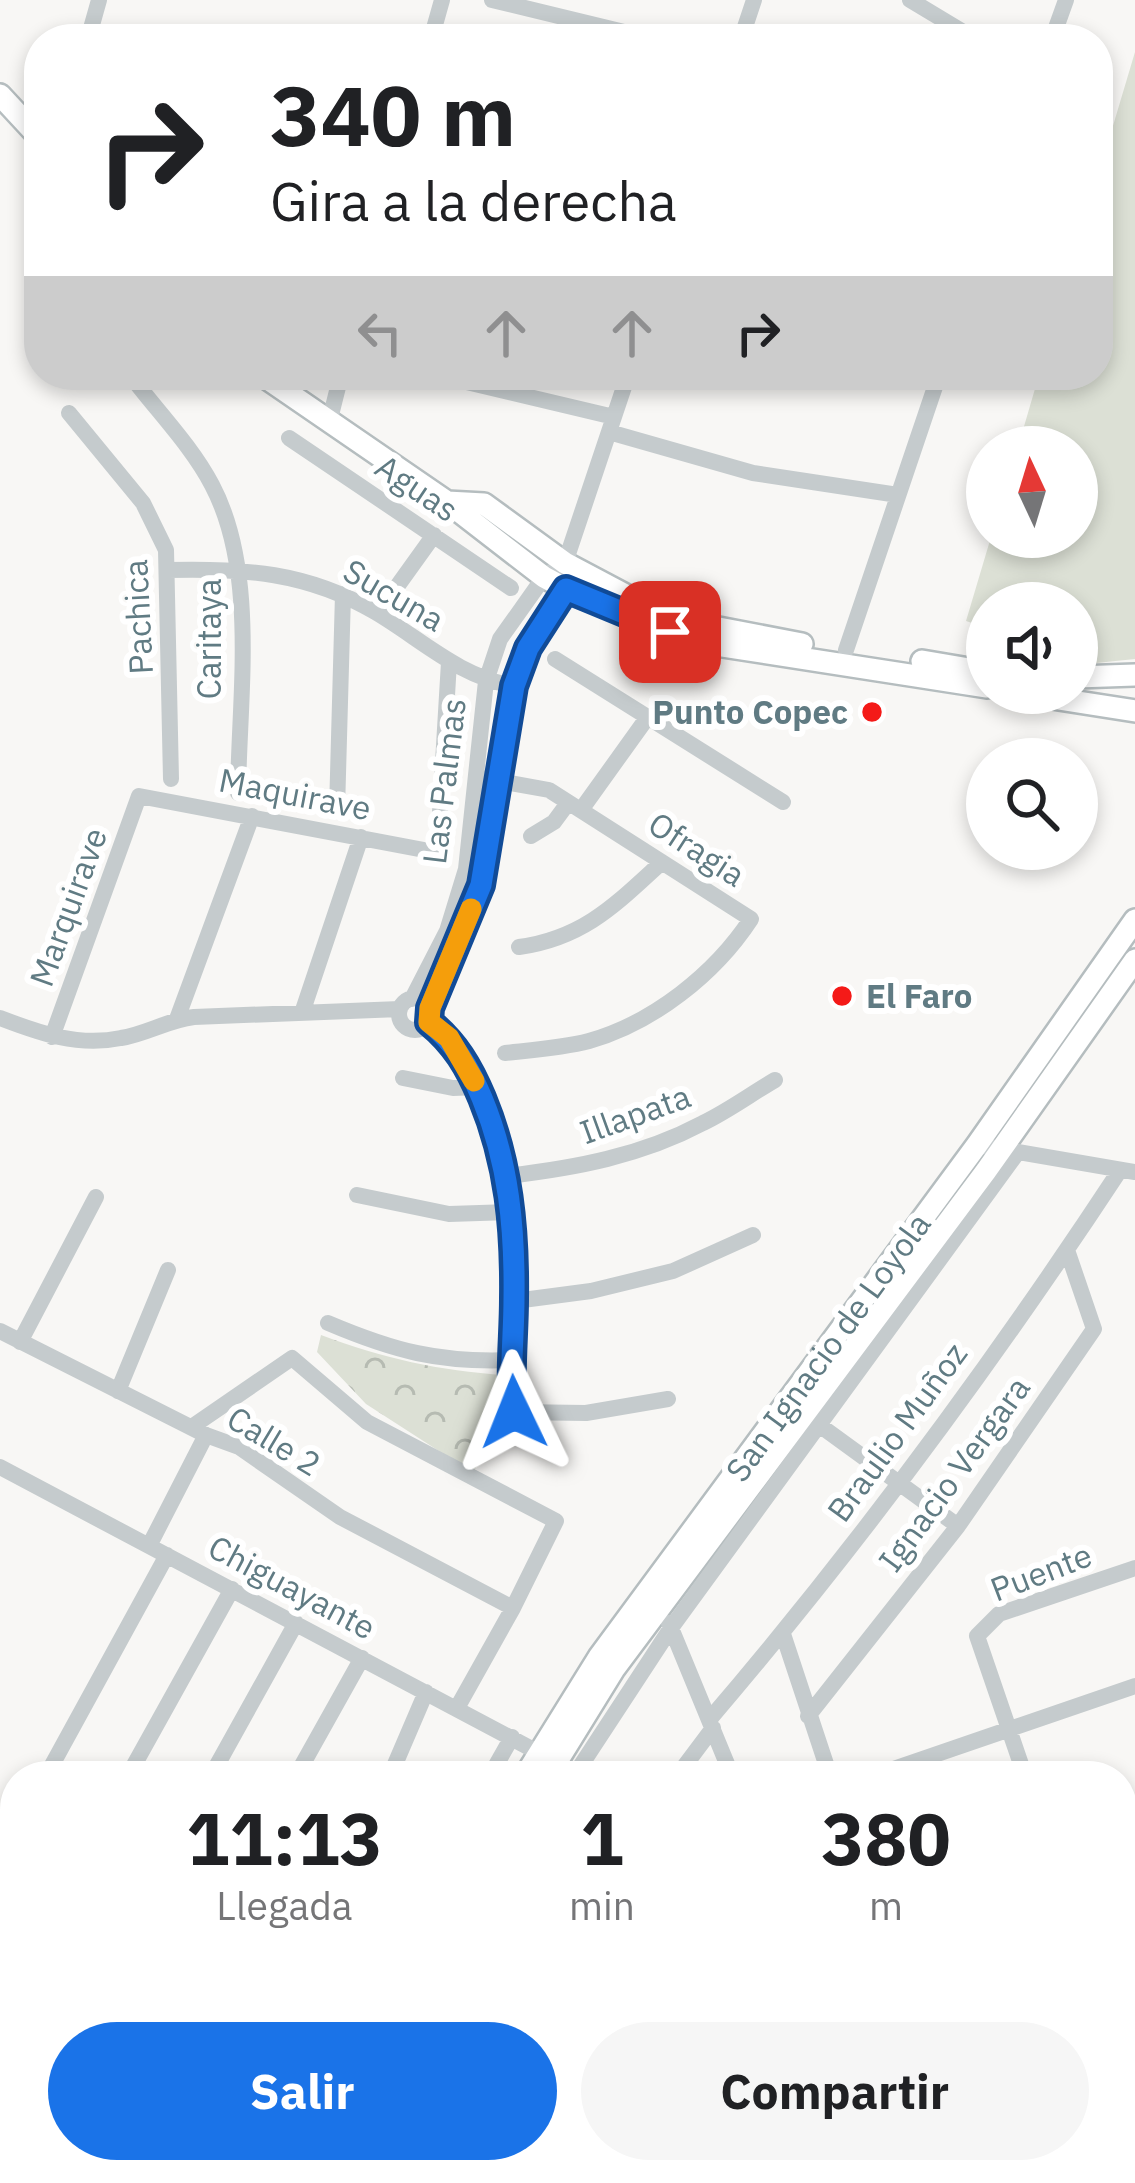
<!DOCTYPE html>
<html lang="es">
<meta charset="utf-8">
<style>
body{margin:0;font-family:"IBM Plex Sans",sans-serif;background:#f6f6f6;color:#202124;height:100vh;display:flex;flex-direction:column;font-size:45px;white-space:nowrap}
*{box-sizing:border-box;margin:0}
p{font-size:39px;color:#757577}
.icon{flex:none;width:66px;height:66px;fill:none;stroke:currentColor;stroke-width:2;stroke-linecap:round;stroke-linejoin:round}
.map{position:relative;flex:1;overflow:hidden}
.sheet{position:absolute;left:0px;top:1761px;width:1137px;height:423px;display:flex;flex-direction:column;background:#fff;border-radius:48px 48px 0 0;box-shadow:0 6px 18px #0003}
.sheet>*{flex:none}
.hud{position:absolute;left:24px;top:24px;width:1089px;height:366px;border-radius:48px;box-shadow:0 6px 18px #0003;background:#fff;color:#202124;overflow:hidden}
.needle{width:78px;rotate:356deg}
.tools{position:absolute;left:966px;top:426px;display:grid;gap:24px}
.tools a{display:grid;place-items:center;width:132px;height:132px;border-radius:50%;background:#fff;box-shadow:0 6px 18px #0003;font-size:60px}
.pin{position:absolute;display:grid;place-items:center;width:102px;height:102px;color:#fff;margin:-51px;border-radius:24px;box-shadow:0 6px 18px #0006}
.me{position:absolute;width:132px;margin:-66px;rotate:358deg;stroke-linejoin:round;filter:drop-shadow(0 0 9px #0008)}
.turn{display:flex;align-items:center;gap:42px;height:252px;padding:0 48px;font-size:54px}
.turn .icon{width:156px;height:156px;stroke-width:2.5}
.turn b{display:block;font-size:84px;line-height:102px}
.lanes{display:flex;align-items:center;height:114px;padding:0 48px;background:#0003;justify-content:center;gap:60px;direction:ltr}
.lanes .off{opacity:.35}
.eta{display:flex;justify-content:space-evenly;align-items:center;height:204px;text-align:center}
.eta b{font-size:72px;font-weight:800;line-height:84px}
.cta{display:flex;gap:24px;margin-top:auto;padding:24px 48px}
.cta a{flex:1;height:138px;border-radius:72px;background:#1a73e8;color:#fff;font-size:48px;font-weight:800;line-height:138px;text-align:center}
.cta a+a{background:#f6f6f6;color:#202124}
.map>svg:first-child{display:block}
.green{fill:#dce0d5}
.park{fill:url(#park-crowns)}
.lines{fill:none;stroke-linecap:round;stroke-linejoin:round}
.major-casing{stroke:#b5bdbf;stroke-width:26}
.minor{stroke:#c5cbcd;stroke-width:16}
.major{stroke:#fff;stroke-width:21}
.route-casing{stroke:#114b97;stroke-width:30}
.route{stroke:#1a73e8;stroke-width:21}
.slow{stroke:#f59e0b;stroke-width:21}
.poi-dot{fill:#f41a18;stroke:#fff;stroke-width:4.5}
.labels{text-anchor:middle;stroke-width:12;stroke-linejoin:round;paint-order:stroke}
.street-label{font-size:33px;fill:#607b83;stroke:#fff}
.poi-label{font-size:33px;font-weight:bold;fill:#607b83;stroke:#fff;text-anchor:end}
</style>
<div class="map">
<svg width="1135" height="2183" viewBox="0 0 1135 2183">
<defs>
<pattern id="park-crowns" width="20" height="18" patternUnits="userSpaceOnUse" patternTransform="scale(3)"><rect width="20" height="18" fill="#dce0d5"/><path d="M2 6a3 3 0 1 1 6 0M12 15a3 3 0 1 1 6 0" fill="none" stroke="#b6bbb2"/></pattern>
</defs>
<rect width="100%" height="100%" fill="#f8f7f5"/>
<!-- green -->
<path class="green" d="M 1135,52 L 1135,659 L 1077,665 L 1077,603 L 987,603 L 987,653 L 970,650 L 978,625 L 966,621 L 991,537 L 1077,537 L 1077,447 L 1018,447 L 1039,375 L 1098,375 L 1098,176 Z"/>
<!-- park -->
<path class="park" d="M 321,1335 C 383,1358 439,1371 505,1375 L 501,1420 L 473,1473 L 366,1404 L 317,1352 Z"/>
<g class="lines">
<defs>
<path id="major" d="M 0,95 L 39,137
M 262,375 L 447,502 L 544,577 L 579,596 L 703,643 L 987,687
M 447,502 L 484,504 L 565,563 L 650,608 L 703,625 L 802,644
M 922,661 L 987,672
M 1077,677 L 1135,675
M 1020,693 L 1135,711
M 525,1776 L 599,1657 L 977,1145 L 1135,920
M 548,1776 L 614,1669 L 986,1171 L 1135,960
M 346,2183 L 351,2169
M 370,2183 L 375,2169"/>
</defs>
<!-- major casing -->
<use href="#major" class="major-casing"/>
<!-- minor -->
<path class="minor" d="M 492,0 L 653,39
M 910,0 L 975,39
M 88,39 L 99,0
M 431,39 L 442,0
M 741,39 L 754,0
M 1052,39 L 1066,0
M 130,375 C 157,411 191,445 212,485 C 258,572 239,696 238,793
M 437,375 L 614,417
M 69,413 L 143,503 L 166,550 L 171,779
M 330,419 L 341,375
M 609,432 L 753,473 L 898,495
M 289,438 L 511,588
M 167,570 C 243,568 308,572 375,612 C 421,639 459,677 514,686
M 378,613 L 434,535
M 846,650 L 939,375
M 555,659 L 783,802
M 477,777 L 549,790 L 751,919 C 715,974 653,1023 589,1041 C 562,1048 533,1050 505,1053
M 337,810 L 343,594
M 581,810 L 647,718
M 439,829 L 449,662
M 531,836 L 554,822 L 568,803
M 519,947 C 584,938 616,904 662,862
M399 1014a16 16 0 1 1 32 0a16 16 0 1 1-32 0Z
M 412,999 L 447,931 L 466,869 L 486,681 L 500,639 L 544,577 L 553,571
M 430,1008 L 481,885 L 514,686 L 528,648 L 566,589 L 565,563 L 628,375
M 303,1010 L 361,837
M 0,1018 C 39,1033 78,1047 121,1038 C 146,1034 168,1020 194,1017 L 400,1009
M 177,1019 L 252,816
M 429,1022 C 455,1043 469,1067 482,1098 C 509,1163 515,1229 514,1299 C 514,1337 509,1374 514,1412 L 586,1413 L 668,1399
M 52,1037 L 139,796 L 440,853
M 403,1078 L 453,1088 L 477,1087
M 977,1145 L 1135,1172
M 507,1176 C 575,1168 641,1156 703,1123 C 728,1111 751,1094 775,1080
M 357,1195 L 449,1214 L 512,1212
M 515,1301 L 591,1291 L 673,1271 L 753,1235
M 328,1323 C 394,1351 439,1363 512,1360
M 0,1331 L 206,1435 L 239,1447 L 340,1517 L 513,1608
M 20,1342 L 96,1197
M 118,1391 L 168,1270
M 193,1426 L 292,1358 L 367,1422 L 556,1521 L 513,1608 L 457,1708
M 822,1427 L 958,1526
M 0,1467 L 545,1756
M 149,1546 L 206,1435
M 669,1623 L 732,1776
M 783,1634 L 830,1776
M 808,1716 L 958,1526 L 1094,1329 L 1067,1250
M 709,1720 C 857,1547 995,1360 1120,1170
M 46,1776 L 167,1555
M 128,1776 L 232,1589
M 211,1776 L 296,1623
M 296,1776 L 362,1658
M 390,1776 L 426,1692
M 490,1776 L 512,1737
M 574,1776 L 671,1628 L 1018,1152
M 677,1776 L 713,1728
M 873,1776 L 1135,1686
M 1025,1776 L 977,1636 L 999,1614 L 1135,1568
M 1122,1810 L 1135,1806
M 0,1816 L 15,1824
M 0,1911 L 15,1919
M 1122,1949 L 1135,1944
M 0,2006 L 15,1972
M 1122,2056 L 1135,2093
M 0,2075 L 15,2083
M 0,2157 L 15,2165
M 23,2169 L 50,2183
M 181,2169 L 209,2183
M 747,2169 L 795,2183
M 895,2169 L 901,2183
M 1060,2169 L 1065,2183
M 318,2183 L 324,2169
M 393,2183 L 399,2169
M 585,2183 L 590,2169
M 689,2183 L 693,2169"/>
<!-- major -->
<use href="#major" class="major"/>
</g>
<g class="lines">
<defs>
<path id="route" d="M 514,1412 C 509,1374 514,1337 514,1299 C 515,1229 509,1163 482,1098 C 469,1067 455,1043 429,1022 L 430,1008 L 481,885 L 514,686 L 528,648 L 566,589 L 670,632"/>
</defs>
<!-- route casing -->
<use href="#route" class="route-casing"/>
<!-- route -->
<use href="#route" class="route"/>
<!-- slow -->
<path class="slow" d="M 471,909 L 430,1008 L 429,1022 L 449,1038 L 474,1081"/>
</g>
<!-- markers -->
<g class="poi-dot">
<circle cx="872" cy="712" r="12"/>
<circle cx="842" cy="996" r="12"/>
</g>
<g class="labels">
<!-- street labels -->
<g class="street-label">
<text transform="translate(417 488) rotate(34)" y="12">Aguas</text>
<text transform="translate(394 595) rotate(30)" y="12">Sucuna</text>
<text transform="translate(138 617) rotate(-93)" y="12">Pachica</text>
<text transform="translate(209 639) rotate(-90)" y="12">Caritaya</text>
<text transform="translate(444 781) rotate(-83)" y="12">Las Palmas</text>
<text transform="translate(295 794) rotate(11)" y="12">Maquirave</text>
<text transform="translate(697 849) rotate(33)" y="12">Ofragia</text>
<text transform="translate(68 907) rotate(-70)" y="12">Marquirave</text>
<text transform="translate(635 1114) rotate(-20)" y="12">Illapata</text>
<text transform="translate(828 1347) rotate(-54)" y="12">San Ignacio de Loyola</text>
<text transform="translate(897 1432) rotate(-54)" y="12">Braulio Muñoz</text>
<text transform="translate(274 1441) rotate(31)" y="12">Calle 2</text>
<text transform="translate(954 1474) rotate(-54)" y="12">Ignacio Vergara</text>
<text transform="translate(1041 1572) rotate(-21)" y="12">Puente</text>
<text transform="translate(292 1587) rotate(28)" y="12">Chiguayante</text>
</g>
<!-- poi labels -->
<g class="poi-label">
<text x="848" y="724">Punto Copec</text>
<text x="866" y="1008" text-anchor="start">El Faro</text>
</g>
</g>
</svg>
<div class="tools">
<a><svg class="needle" viewBox="-14 -14 28 28"><path d="M0-13l5 13h-10z" fill="#e53935"/><path d="M0 13l5-13h-10z" fill="#757577"/></svg></a>
<a><svg class="icon" aria-label="sound" viewBox="0 0 24 24"><path d="M4 9h4l5-4v14l-5-4H4zM17 9q2 3 0 6"/></svg></a>
<a><svg class="icon" aria-label="search" viewBox="0 0 24 24"><circle cx="10" cy="10" r="6"/><path d="M15 15l6 6"/></svg></a>
</div>
<div class="pin" style="left:670px;top:632px;background:#d93025"><svg class="icon" aria-label="arrive" viewBox="0 0 24 24"><path d="M6 21V4h12l-3 4 3 4H6"/></svg></div>
<svg class="me" style="left:514px;top:1412px" viewBox="-20 -20 40 40"><path d="M0-17L14 15 0 8-14 15z" fill="#1a73e8" stroke="#fff" stroke-width="4"/></svg>
<div class="hud">
<div class="turn"><svg class="icon" aria-label="right" viewBox="0 0 24 24"><path d="M7 20v-9h11M14 6l5 5-5 5"/></svg><div><b>340 m</b>Gira a la derecha</div></div>
<div class="lanes"><svg class="icon off" aria-label="left" viewBox="0 0 24 24"><path d="M17 20v-9H6M10 6l-5 5 5 5"/></svg><svg class="icon off" aria-label="ahead" viewBox="0 0 24 24"><path d="M12 20V5M6 11l6-6 6 6"/></svg><svg class="icon off" aria-label="ahead" viewBox="0 0 24 24"><path d="M12 20V5M6 11l6-6 6 6"/></svg><svg class="icon" aria-label="right" viewBox="0 0 24 24"><path d="M7 20v-9h11M14 6l5 5-5 5"/></svg></div>
</div>
<section class="sheet">
<div class="eta">
<div><b>11:13</b><p>Llegada</p></div>
<div><b>1</b><p>min</p></div>
<div><b>380</b><p>m</p></div>
</div>
<div class="cta"><a>Salir</a><a>Compartir</a></div>
</section>
</div>
